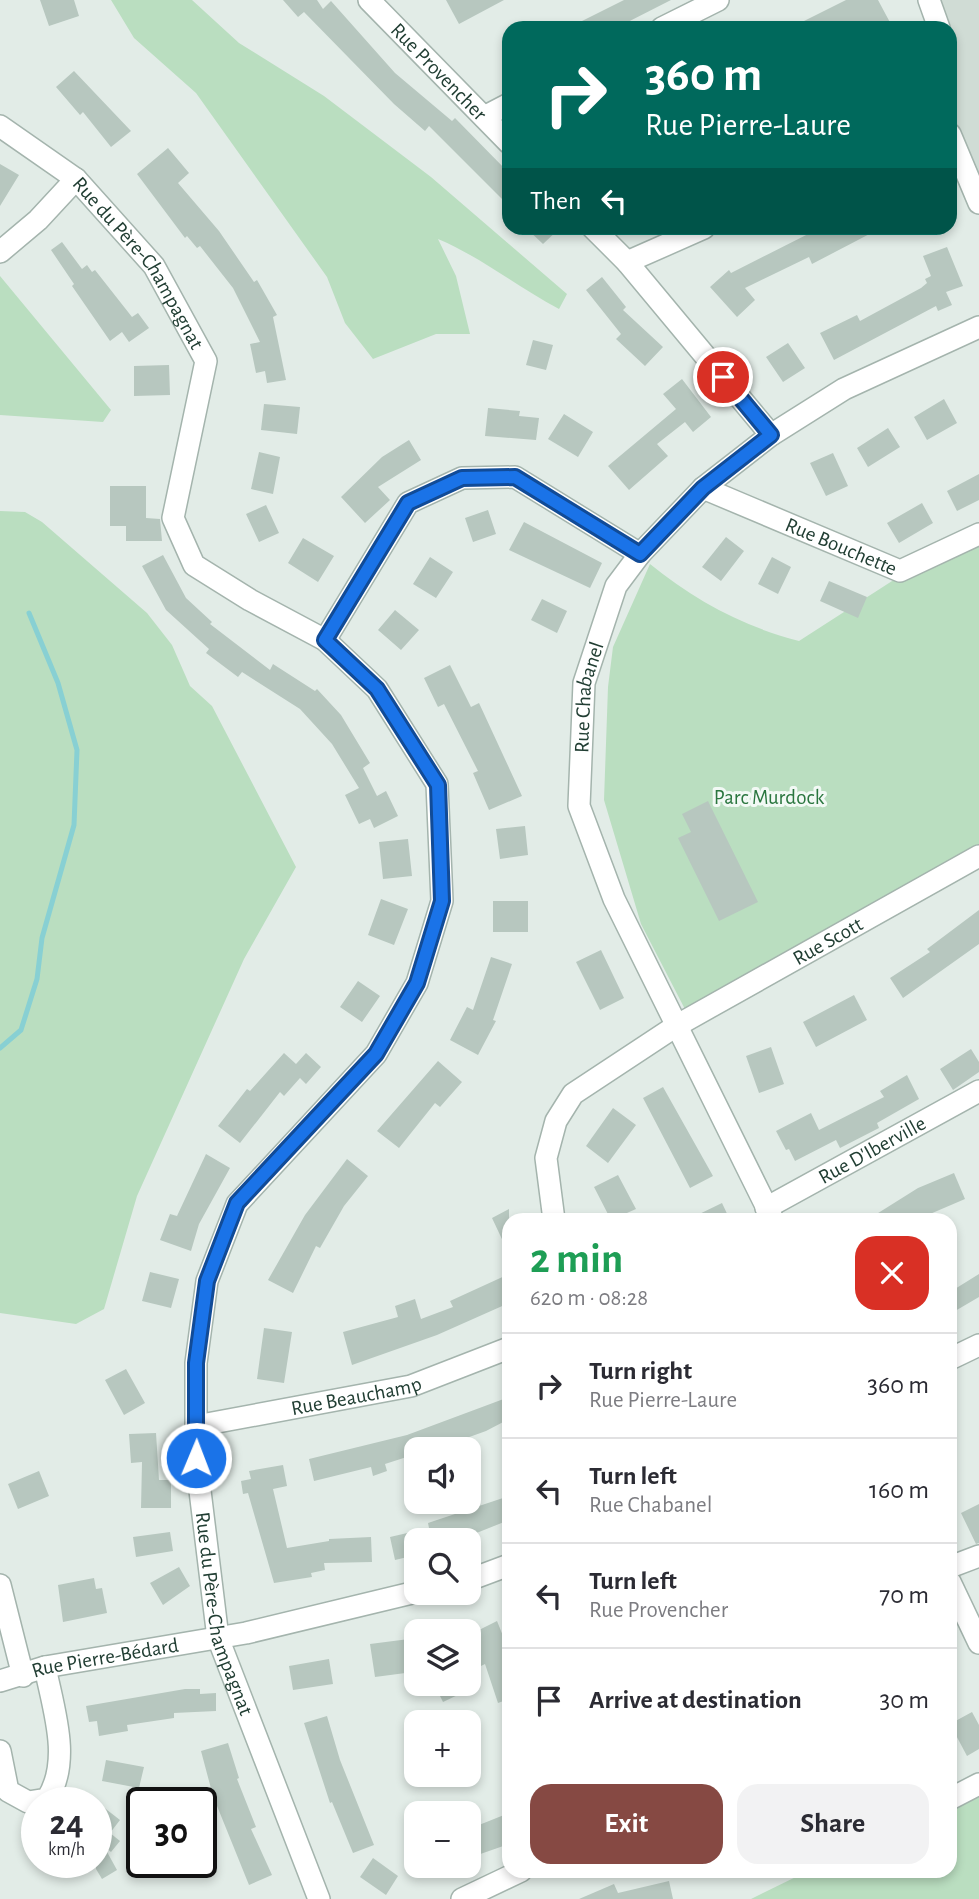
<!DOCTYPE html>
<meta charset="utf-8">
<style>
body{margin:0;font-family:"Alegreya Sans",sans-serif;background:#f2f2f3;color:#2b2b33;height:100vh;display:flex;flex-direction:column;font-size:26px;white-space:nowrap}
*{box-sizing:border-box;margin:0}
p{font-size:23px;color:#7c7c81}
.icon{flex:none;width:38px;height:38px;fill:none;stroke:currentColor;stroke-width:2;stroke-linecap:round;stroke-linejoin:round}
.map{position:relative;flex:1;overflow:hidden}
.drawer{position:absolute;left:502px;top:1213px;width:455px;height:665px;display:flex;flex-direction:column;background:#fff;border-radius:21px;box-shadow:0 4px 10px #0003}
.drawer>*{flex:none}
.banner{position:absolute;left:502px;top:21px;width:455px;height:214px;border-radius:21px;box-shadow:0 4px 10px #0003;background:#00695c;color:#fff;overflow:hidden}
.tools{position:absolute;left:404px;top:1437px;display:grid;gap:14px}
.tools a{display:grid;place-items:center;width:77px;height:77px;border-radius:14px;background:#fff;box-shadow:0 4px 10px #0003;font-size:35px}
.speed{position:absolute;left:21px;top:1787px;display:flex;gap:14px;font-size:35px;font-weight:700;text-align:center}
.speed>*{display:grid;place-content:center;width:91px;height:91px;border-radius:50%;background:#fff;box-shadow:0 4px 10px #0003;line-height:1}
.speed small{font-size:18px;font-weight:400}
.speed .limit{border:4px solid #111;border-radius:10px;background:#fff;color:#111}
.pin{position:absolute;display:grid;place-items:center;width:60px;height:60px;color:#fff;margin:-30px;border:4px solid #fff;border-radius:50%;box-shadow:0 2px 7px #0007}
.me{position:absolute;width:77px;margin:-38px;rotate:1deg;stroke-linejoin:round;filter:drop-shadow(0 0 5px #0008)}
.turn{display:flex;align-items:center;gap:24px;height:147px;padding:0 28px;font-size:32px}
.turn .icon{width:91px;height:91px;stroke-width:2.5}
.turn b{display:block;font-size:49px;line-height:60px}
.then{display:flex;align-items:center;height:66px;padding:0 28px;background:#0003;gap:14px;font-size:26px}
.round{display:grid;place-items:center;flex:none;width:74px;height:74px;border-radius:21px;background:#f2f2f3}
.head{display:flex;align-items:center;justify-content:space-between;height:119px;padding:0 28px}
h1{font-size:42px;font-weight:600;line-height:52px;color:#1e9e55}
.button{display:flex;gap:14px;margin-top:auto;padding:14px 28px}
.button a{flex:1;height:80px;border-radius:21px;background:#864943;color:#fff;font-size:28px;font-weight:600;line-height:80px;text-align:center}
.button a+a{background:#f2f2f3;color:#2b2b33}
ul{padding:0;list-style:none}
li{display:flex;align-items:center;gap:21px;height:105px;padding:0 28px;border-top:2px solid #e1e1e2}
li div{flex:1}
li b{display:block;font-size:26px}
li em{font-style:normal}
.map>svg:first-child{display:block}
.built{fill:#d0dcd5}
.green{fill:#badec0}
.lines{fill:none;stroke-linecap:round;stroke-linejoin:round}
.stream{stroke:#88d0d3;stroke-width:5}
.building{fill:#b7c7bf}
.minor-casing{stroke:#a4b4ad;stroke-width:24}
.minor{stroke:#fff;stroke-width:21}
.route-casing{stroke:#114b97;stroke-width:18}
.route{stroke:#1a73e8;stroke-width:12}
.labels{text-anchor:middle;stroke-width:6;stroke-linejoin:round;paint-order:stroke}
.street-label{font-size:21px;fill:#213e33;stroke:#f2f9f5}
.park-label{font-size:21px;fill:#2a763f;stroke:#f2f9f5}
</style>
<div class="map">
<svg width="979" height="1899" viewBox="0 0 979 1899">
<rect width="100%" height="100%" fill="#e2ece7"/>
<!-- built -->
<path class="built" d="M 929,0 L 979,0 L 979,203 L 950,134 L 950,28 L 939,28 Z"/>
<!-- green -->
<path class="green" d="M 111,0 L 192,0 L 239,43 L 324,96 L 431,177 L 567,294 L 559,309 C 517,287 481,257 438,239 L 456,276 L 470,334 L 436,334 L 373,359 L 345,323 L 327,277 L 196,93 L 134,38 Z
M 0,276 L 111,410 L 103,422 L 0,415 Z
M 0,511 L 25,512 L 42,522 L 147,613 L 172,645 L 190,686 L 212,706 L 296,867 L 244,959 L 137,1196 L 104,1309 L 76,1324 L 0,1313 Z
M 979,532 L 979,856 L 689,1017 L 641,924 L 604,800 L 608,687 L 613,647 L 650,564 C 694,600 744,627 799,641 L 934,554 Z
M 979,1784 L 979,1899 L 751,1899 L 808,1871 L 950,1871 L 950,1799 Z"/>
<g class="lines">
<!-- stream -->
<path class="stream" d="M 0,1048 L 21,1030 L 37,979 L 42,938 L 74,825 L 77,750 L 58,683 L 29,613"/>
</g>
<!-- building -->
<path class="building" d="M 40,0 L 74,0 L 79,16 L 49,26 Z
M 283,0 L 317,0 L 323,9 L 331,1 L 395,73 L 452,121 L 455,118 L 509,173 L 509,206 L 429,126 L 425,131 L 394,104 L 304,12 L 298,17 Z
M 446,0 L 504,0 L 459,24 Z
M 624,0 L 671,0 L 616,28 L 568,28 Z
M 846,0 L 878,0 L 893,28 L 790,28 Z
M 74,71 L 131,131 L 111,147 L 83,112 L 80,115 L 56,87 Z
M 168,148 L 189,173 L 178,183 L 219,231 L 254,282 L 257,280 L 277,315 L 273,317 L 286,380 L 267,383 L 265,371 L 256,373 L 250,344 L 260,342 L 233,288 L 200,246 L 197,248 L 187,236 L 185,238 L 137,174 Z
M 0,164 L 19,175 L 0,206 Z
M 526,228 L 560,228 L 543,244 Z
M 820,228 L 881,228 L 812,264 L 809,257 L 745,288 L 755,300 L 737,317 L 710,287 L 729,270 L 731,273 Z
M 62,242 L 82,269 L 87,265 L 92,272 L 95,270 L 132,317 L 138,313 L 149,328 L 129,342 L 122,332 L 110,341 L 72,286 L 74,284 L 51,250 Z
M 947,247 L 963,286 L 946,292 L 952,305 L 938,311 L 936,306 L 834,360 L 820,333 L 857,315 L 860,321 L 921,288 L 927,283 L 925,279 L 931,276 L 923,256 Z
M 602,277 L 626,307 L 623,310 L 663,347 L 645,366 L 616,339 L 621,334 L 586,290 Z
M 533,340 L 553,345 L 546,370 L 526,365 Z
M 788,343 L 805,368 L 783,382 L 766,357 Z
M 169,365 L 170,395 L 134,396 L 134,366 Z
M 682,379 L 711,417 L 693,432 L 685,422 L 657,444 L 668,456 L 629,490 L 608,466 L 676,409 L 663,394 Z
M 944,399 L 957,423 L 927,440 L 914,417 Z
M 264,404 L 300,407 L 297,434 L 261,430 Z
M 488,408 L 520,411 L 519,416 L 539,418 L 536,440 L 485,436 Z
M 564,414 L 593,432 L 578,457 L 548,439 Z
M 888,428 L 900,447 L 868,467 L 857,448 Z
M 409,440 L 421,460 L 378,487 L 390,500 L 365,523 L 341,497 L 382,457 Z
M 259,452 L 280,457 L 273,494 L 251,489 Z
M 833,453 L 848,486 L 826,496 L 810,463 Z
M 979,474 L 979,500 L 957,511 L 947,491 Z
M 110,486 L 146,486 L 146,518 L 160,519 L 162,541 L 126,541 L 126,526 L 110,526 Z
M 922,503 L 933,523 L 899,543 L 887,523 Z
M 266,505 L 279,533 L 259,542 L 246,514 Z
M 488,510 L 496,534 L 473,542 L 465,518 Z
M 524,522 L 602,563 L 590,588 L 509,550 Z
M 726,537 L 744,551 L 721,581 L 702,567 Z
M 303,538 L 334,556 L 318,582 L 288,563 Z
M 163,555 L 186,598 L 212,622 L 210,624 L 270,670 L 273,664 L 315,691 L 317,689 L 341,715 L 370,763 L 363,768 L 377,796 L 386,791 L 398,816 L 374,828 L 370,819 L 359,824 L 345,795 L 359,788 L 332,744 L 300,709 L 242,672 L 238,677 L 206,653 L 209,649 L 166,610 L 142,566 Z
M 430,557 L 453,572 L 436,598 L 413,584 Z
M 772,557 L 791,567 L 778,594 L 758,584 Z
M 829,581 L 867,597 L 858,618 L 820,601 Z
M 542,599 L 567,611 L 557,633 L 531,620 Z
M 395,610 L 419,630 L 401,650 L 378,630 Z
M 450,665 L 471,707 L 479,703 L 522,796 L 489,810 L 473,773 L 478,771 L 444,704 L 438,707 L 424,678 Z
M 708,801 L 758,902 L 719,921 L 678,838 L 691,832 L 682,814 Z
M 525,826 L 528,855 L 500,859 L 496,829 Z
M 408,839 L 412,876 L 383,879 L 379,842 Z
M 381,899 L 408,909 L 394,945 L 368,935 Z
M 493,901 L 528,901 L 528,932 L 493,932 Z
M 979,910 L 979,944 L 903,998 L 890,978 L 930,952 L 927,949 Z
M 601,950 L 624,998 L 600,1010 L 576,962 Z
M 491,957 L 512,964 L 493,1020 L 496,1021 L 478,1055 L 450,1040 L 467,1007 L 473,1010 Z
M 358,981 L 380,996 L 362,1022 L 340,1007 Z
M 854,995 L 867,1020 L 816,1047 L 803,1022 Z
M 771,1047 L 784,1084 L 759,1093 L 746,1056 Z
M 971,1049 L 979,1062 L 979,1072 L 953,1090 L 940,1069 Z
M 284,1053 L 296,1064 L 306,1053 L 321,1067 L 306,1084 L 300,1078 L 284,1096 L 280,1092 L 240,1143 L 218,1126 L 247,1089 L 250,1091 Z
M 438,1061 L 462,1082 L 440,1107 L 435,1103 L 399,1148 L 377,1131 Z
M 907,1075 L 919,1099 L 877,1123 L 879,1128 L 840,1148 L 836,1140 L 795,1161 L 789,1149 L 786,1150 L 776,1131 L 811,1113 L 819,1130 L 884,1097 L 880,1091 Z
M 663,1087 L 713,1176 L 690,1188 L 643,1098 Z
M 613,1108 L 636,1125 L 608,1163 L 586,1146 Z
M 206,1154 L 230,1168 L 199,1224 L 191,1251 L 160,1240 L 170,1214 L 177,1216 Z
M 347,1159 L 368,1176 L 344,1206 L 320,1248 L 316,1246 L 293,1293 L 268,1280 L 305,1215 Z
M 954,1173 L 965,1199 L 916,1220 L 867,1220 L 918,1188 Z
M 618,1175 L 636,1209 L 611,1220 L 594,1187 Z
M 722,1203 L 730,1220 L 687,1220 Z
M 509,1209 L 509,1254 L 492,1218 Z
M 150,1272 L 179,1279 L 171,1308 L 142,1301 Z
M 509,1274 L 509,1303 L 437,1335 L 352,1365 L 343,1332 L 398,1317 L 395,1306 L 415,1299 L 421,1319 L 453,1307 L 450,1301 Z
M 979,1274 L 979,1297 L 950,1314 L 950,1292 Z
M 264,1328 L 292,1332 L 284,1383 L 257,1379 Z
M 126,1369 L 145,1403 L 124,1415 L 105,1380 Z
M 509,1397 L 509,1419 L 486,1431 L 436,1449 L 416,1449 L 416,1454 L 385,1464 L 387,1471 L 373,1476 L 371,1467 L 314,1481 L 309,1459 L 407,1435 Z
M 156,1433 L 159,1480 L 171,1480 L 171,1508 L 141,1508 L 142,1462 L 131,1463 L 129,1434 Z
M 283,1465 L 287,1486 L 273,1489 L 287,1548 L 329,1541 L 329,1539 L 371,1537 L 372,1562 L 324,1563 L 325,1570 L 311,1573 L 312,1577 L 274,1583 L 248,1493 L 243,1494 L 241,1481 L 251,1479 L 249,1471 Z
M 39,1471 L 49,1496 L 18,1509 L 8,1484 Z
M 509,1496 L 509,1520 L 459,1540 L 416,1540 L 416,1555 L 395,1560 L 390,1537 L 429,1528 L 428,1523 Z
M 979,1504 L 979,1543 L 976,1544 L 961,1513 Z
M 170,1532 L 173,1551 L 136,1557 L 133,1537 Z
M 179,1567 L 190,1586 L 163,1605 L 150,1583 Z
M 94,1578 L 96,1589 L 102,1588 L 107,1613 L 63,1622 L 58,1585 Z
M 497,1621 L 509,1651 L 509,1699 L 498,1703 L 485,1664 L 481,1666 L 474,1653 L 469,1656 L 469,1635 Z
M 409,1639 L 413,1672 L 375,1677 L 370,1644 Z
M 329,1659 L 333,1684 L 293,1690 L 289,1666 Z
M 434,1684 L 481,1684 L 443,1702 Z
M 185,1689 L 200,1689 L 200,1694 L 216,1693 L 216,1711 L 174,1713 L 174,1718 L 127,1725 L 128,1731 L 99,1736 L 97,1721 L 89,1722 L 86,1706 Z
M 972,1712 L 979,1725 L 979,1749 L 967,1756 L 950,1724 Z
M 327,1716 L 340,1760 L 374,1845 L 353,1853 L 332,1802 L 330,1803 L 304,1723 Z
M 228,1743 L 239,1778 L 237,1779 L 256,1827 L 251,1829 L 272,1875 L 249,1885 L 213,1796 L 201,1751 Z
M 106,1760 L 144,1767 L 139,1788 L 102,1781 Z
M 102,1806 L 120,1820 L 110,1833 L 120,1841 L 111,1852 L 101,1844 L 96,1849 L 96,1814 Z
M 509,1813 L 509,1844 L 469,1858 L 469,1829 Z
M 106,1850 L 117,1870 L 102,1879 L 96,1869 L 96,1856 Z
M 373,1858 L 398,1876 L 386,1895 L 360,1877 Z
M 669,1881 L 673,1899 L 579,1899 L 614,1884 L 618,1893 Z"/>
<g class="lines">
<defs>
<g id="minor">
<path id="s1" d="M 369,0 L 509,143"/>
<path d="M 929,0 L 939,28"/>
<path d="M 662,28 L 718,0"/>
<path d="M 484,117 L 509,104"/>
<path id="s2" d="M 0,126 L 76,179 L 154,266 L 206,361 L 173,518 L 194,565 L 250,600 L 325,640 L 377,689 L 437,784 L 442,901 L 417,983 L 376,1054 L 237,1204 L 207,1281 L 196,1363 L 196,1458 L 218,1638 L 319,1899"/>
<path d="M 950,134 L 979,203"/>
<path d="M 593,228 L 627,262 L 771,435"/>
<path d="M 0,252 L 38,220 L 76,179"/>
<path d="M 627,262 L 704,228"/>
<path id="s3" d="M 703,488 L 900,571 L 979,534"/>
<path d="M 325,640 L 408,503 L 462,478 L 515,477 L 640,554"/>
<path id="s4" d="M 766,1208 L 979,1091"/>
<path id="s5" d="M 554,1220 L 546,1158 L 556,1121 L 573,1094 L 676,1026 L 979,856"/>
<path id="s6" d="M 773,1220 L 614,899 L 579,806 L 584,683 L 616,586 L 640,554 L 703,488 L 771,435 L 844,389 L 979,327"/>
<path d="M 950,1359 L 979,1345"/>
<path id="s7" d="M 196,1426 L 411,1386 L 509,1348"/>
<path d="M 950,1567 L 979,1556"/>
<path d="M 469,1580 L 509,1565"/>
<path d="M 950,1582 L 979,1643"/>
<path d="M 0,1585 L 23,1676"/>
<path id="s8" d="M 0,1681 L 45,1667 L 246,1633 L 416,1592"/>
<path d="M 0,1751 L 8,1791 L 28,1802 L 47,1799 C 72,1761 53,1708 45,1667"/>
<path d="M 950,1799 L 979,1784"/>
<path d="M 462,1899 L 521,1871"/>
</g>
</defs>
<!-- minor casing -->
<use href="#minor" class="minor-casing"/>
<!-- minor -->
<use href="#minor" class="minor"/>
</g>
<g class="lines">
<defs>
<path id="route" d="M 196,1458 L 196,1363 L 207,1281 L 237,1203 L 376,1054 L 417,983 L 442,901 L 438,785 L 377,689 L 325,640 L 408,503 L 462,478 L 515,477 L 640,554 L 703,488 L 771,435 L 723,377"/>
</defs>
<!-- route casing -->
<use href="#route" class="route-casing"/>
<!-- route -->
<use href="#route" class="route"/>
</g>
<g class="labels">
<!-- street labels -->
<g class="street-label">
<text dy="7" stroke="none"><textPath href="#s1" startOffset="100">Rue Provencher</textPath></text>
<text dy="7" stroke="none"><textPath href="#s2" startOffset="198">Rue du Père-Champagnat</textPath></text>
<text dy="7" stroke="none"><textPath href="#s3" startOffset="150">Rue Bouchette</textPath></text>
<text dy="7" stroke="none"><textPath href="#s6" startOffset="567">Rue Chabanel</textPath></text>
<text dy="7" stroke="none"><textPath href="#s5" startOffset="430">Rue Scott</textPath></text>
<text dy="7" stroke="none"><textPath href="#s4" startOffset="121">Rue D'Iberville</textPath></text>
<text dy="7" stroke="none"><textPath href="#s7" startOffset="163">Rue Beauchamp</textPath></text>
<text dy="7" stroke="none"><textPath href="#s2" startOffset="1773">Rue du Père-Champagnat</textPath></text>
<text dy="7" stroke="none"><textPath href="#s8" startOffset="108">Rue Pierre-Bédard</textPath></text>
</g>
<!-- park labels -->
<g class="park-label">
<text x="769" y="804">Parc Murdock</text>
</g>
</g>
</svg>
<div class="tools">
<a><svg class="icon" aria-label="sound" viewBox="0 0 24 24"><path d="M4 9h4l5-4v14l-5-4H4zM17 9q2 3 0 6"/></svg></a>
<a><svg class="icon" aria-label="search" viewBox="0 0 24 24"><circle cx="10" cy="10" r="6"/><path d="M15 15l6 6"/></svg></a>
<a><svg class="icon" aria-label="layers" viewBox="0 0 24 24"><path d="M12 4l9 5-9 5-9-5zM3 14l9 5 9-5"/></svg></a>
<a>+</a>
<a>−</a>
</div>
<div class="speed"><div>24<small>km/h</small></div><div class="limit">30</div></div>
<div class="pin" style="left:723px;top:377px;background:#d93025"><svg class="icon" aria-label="arrive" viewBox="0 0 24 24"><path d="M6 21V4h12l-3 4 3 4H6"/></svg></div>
<svg class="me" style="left:196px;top:1458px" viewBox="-20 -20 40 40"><circle r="17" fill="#1a73e8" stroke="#fff" stroke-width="3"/><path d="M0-11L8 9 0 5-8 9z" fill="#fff"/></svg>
<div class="banner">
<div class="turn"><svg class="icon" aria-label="right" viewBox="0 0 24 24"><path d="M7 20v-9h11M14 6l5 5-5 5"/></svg><div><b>360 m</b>Rue Pierre-Laure</div></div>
<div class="then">Then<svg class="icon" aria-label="left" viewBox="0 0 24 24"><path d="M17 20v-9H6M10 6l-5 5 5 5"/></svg></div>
</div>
<section class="drawer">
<div class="head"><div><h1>2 min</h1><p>620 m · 08:28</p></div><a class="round" style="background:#d93025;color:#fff"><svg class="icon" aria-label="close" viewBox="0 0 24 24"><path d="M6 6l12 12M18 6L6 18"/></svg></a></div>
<ul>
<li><svg class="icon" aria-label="right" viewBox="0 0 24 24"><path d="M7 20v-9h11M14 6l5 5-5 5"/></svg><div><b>Turn right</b><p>Rue Pierre-Laure</p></div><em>360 m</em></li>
<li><svg class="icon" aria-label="left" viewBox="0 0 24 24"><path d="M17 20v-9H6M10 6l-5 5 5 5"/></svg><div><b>Turn left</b><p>Rue Chabanel</p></div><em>160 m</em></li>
<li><svg class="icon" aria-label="left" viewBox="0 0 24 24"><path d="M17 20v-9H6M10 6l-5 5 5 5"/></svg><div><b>Turn left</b><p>Rue Provencher</p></div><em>70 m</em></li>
<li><svg class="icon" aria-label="arrive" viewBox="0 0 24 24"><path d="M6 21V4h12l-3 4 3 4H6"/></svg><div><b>Arrive at destination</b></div><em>30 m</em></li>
</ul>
<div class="button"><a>Exit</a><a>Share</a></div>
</section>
</div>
